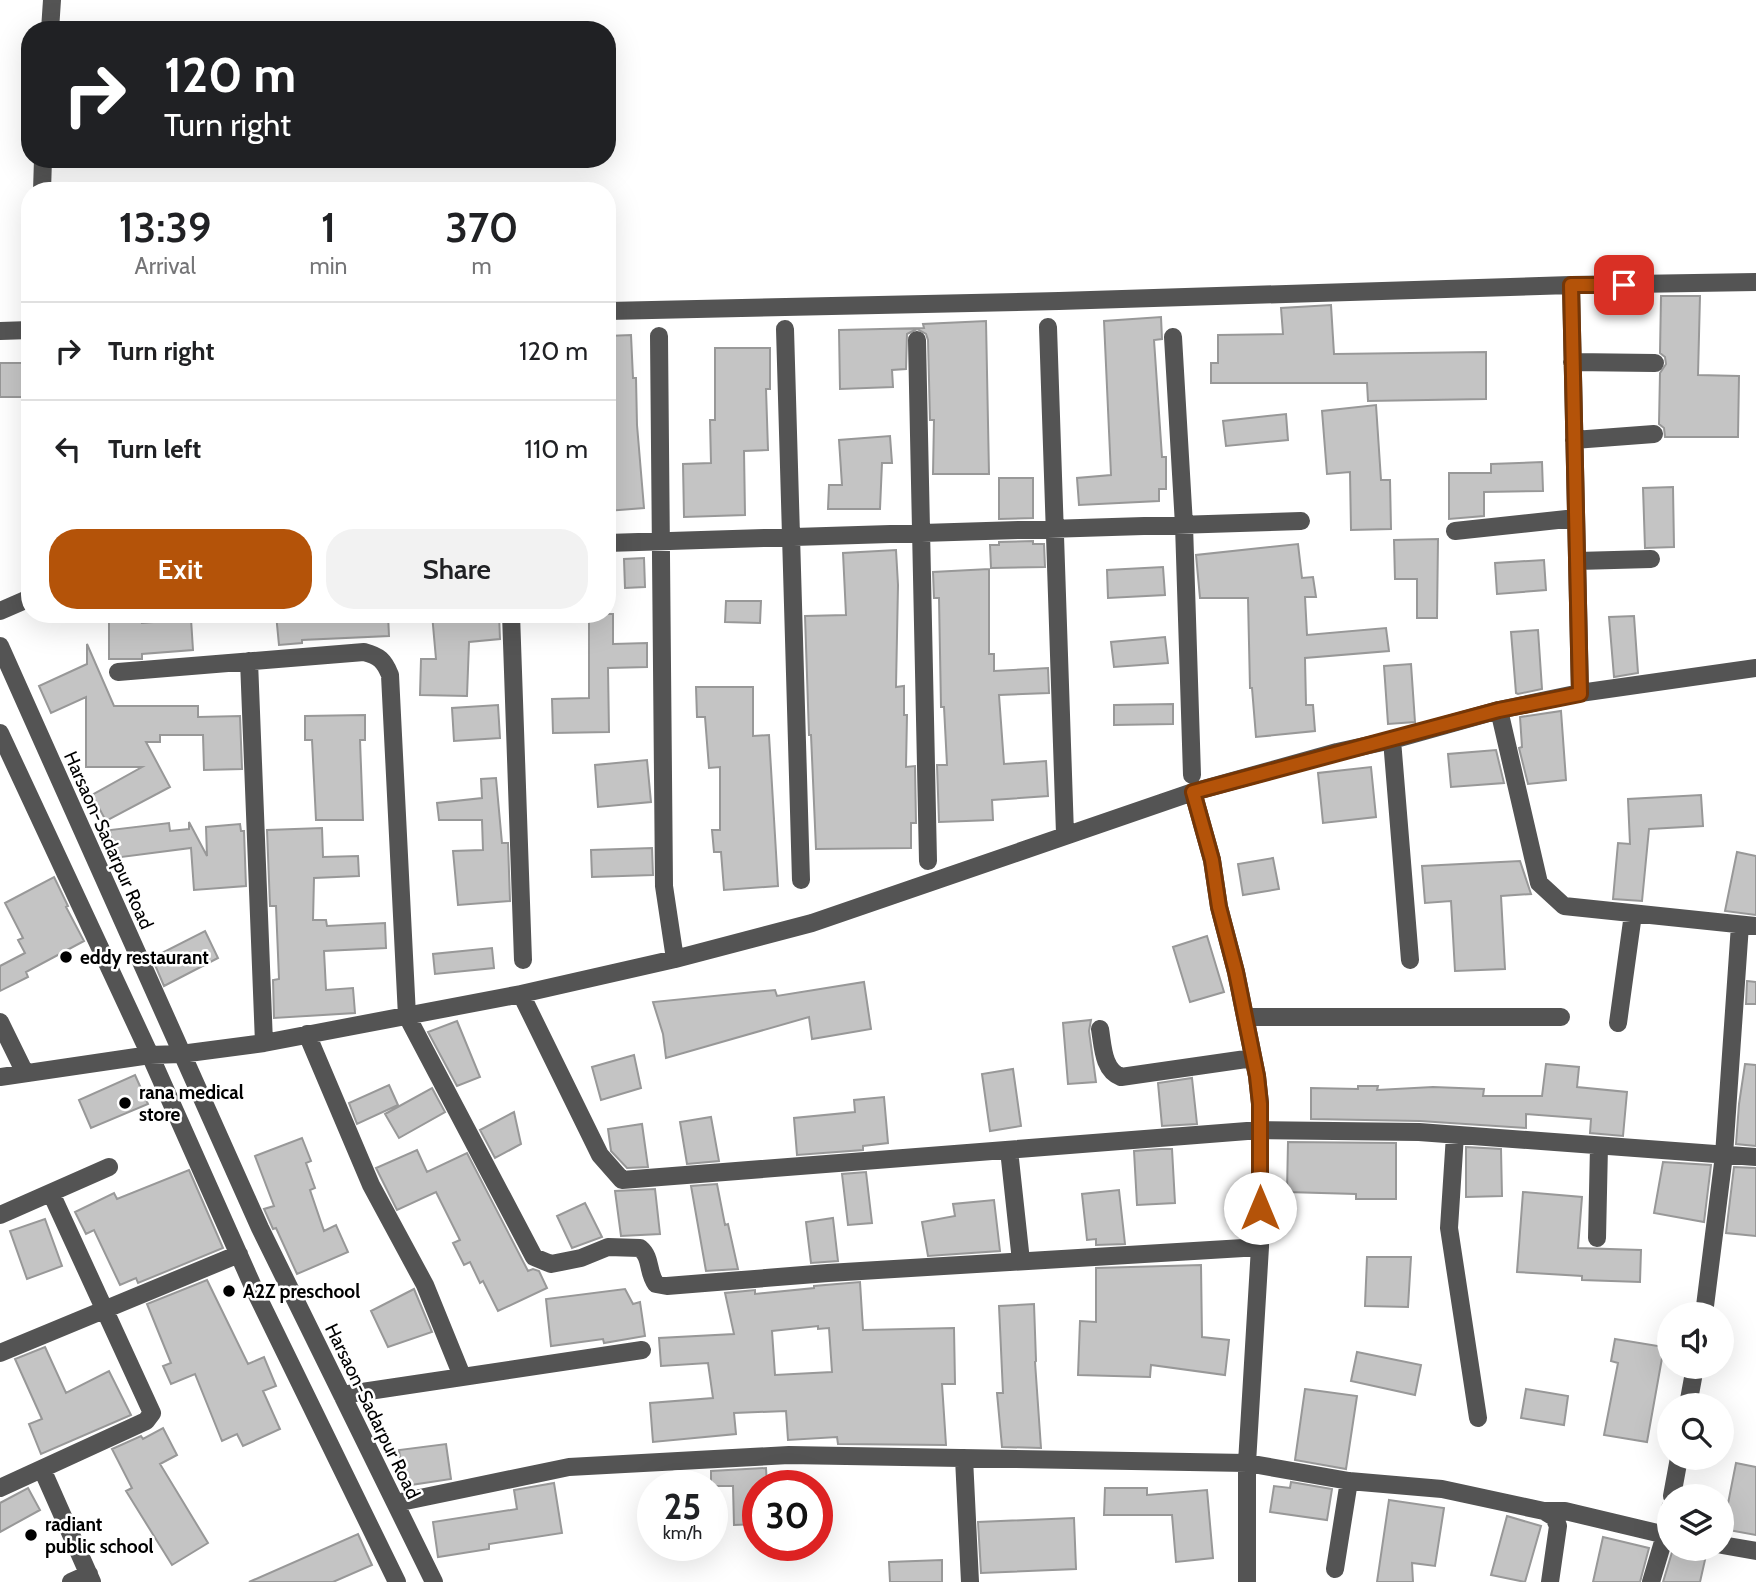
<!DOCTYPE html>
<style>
body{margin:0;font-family:Cabin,sans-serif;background:#f2f2f2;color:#202124;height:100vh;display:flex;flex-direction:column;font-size:26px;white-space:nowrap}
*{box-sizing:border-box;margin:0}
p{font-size:23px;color:#757577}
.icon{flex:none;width:38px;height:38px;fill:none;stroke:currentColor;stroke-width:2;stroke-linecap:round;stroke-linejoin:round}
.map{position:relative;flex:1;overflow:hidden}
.panel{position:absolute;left:21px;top:182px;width:595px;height:441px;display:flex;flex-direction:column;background:#fff;border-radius:28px;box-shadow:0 7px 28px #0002}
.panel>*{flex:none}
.banner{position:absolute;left:21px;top:21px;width:595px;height:147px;border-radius:28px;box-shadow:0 7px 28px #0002;background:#202124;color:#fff;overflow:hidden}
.controls{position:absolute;left:1657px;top:1302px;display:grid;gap:14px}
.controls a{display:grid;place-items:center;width:77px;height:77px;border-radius:50%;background:#fff;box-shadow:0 7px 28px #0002;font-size:35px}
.speed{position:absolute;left:637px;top:1470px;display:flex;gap:14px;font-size:35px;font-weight:700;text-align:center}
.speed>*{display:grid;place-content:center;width:91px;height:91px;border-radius:50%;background:#fff;box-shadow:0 7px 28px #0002;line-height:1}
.speed small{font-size:18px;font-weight:400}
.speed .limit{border:10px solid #d22;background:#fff;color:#111}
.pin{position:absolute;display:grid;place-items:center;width:60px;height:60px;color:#fff;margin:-30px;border-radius:14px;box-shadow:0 4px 10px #0006}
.me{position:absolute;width:77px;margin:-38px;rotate:0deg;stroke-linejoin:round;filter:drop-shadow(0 0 5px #0008)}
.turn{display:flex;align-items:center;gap:24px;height:147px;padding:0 28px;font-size:32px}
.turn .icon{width:91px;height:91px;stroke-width:2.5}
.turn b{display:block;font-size:49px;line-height:60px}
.eta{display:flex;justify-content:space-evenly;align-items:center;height:119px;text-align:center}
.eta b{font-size:42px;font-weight:600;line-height:49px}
.action{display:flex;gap:14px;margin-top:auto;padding:14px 28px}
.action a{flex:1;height:80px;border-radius:28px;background:#b45309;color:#fff;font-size:28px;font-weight:600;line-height:80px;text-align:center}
.action a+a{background:#f2f2f2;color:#202124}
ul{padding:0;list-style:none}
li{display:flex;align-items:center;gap:21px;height:98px;padding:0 28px;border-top:2px solid #e0e0e0}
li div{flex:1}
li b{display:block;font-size:26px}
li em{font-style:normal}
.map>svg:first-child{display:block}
.building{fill:#c4c4c4;stroke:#989898;stroke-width:2;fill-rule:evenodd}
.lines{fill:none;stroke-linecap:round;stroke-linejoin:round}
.minor{stroke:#545454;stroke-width:18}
.route-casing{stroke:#753606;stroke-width:18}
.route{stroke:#b45309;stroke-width:12}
.poi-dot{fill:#000;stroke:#fff;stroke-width:2.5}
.labels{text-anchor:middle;stroke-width:5;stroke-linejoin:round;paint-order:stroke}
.street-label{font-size:19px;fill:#000;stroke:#fff}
.poi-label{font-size:19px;font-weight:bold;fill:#000;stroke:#fff;text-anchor:start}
</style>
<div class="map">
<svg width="1756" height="1582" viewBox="0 0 1756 1582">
<rect width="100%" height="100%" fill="#fff"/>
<!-- building -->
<path class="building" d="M 1661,296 L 1700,296 L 1698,375 L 1739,376 L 1738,437 L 1665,437 L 1664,428 L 1659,424 L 1660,373 L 1666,364 L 1665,357 L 1660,353 Z
M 1331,305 L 1334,354 L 1486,352 L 1486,399 L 1368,401 L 1367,383 L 1211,383 L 1211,363 L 1218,363 L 1218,335 L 1283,334 L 1281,308 Z
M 1161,317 L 1162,339 L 1154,340 L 1162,457 L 1166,457 L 1166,489 L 1159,489 L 1159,501 L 1079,505 L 1077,478 L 1111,475 L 1104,321 Z
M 986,321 L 989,474 L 933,474 L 934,420 L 930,420 L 928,340 L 926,334 L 917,329 L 907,334 L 906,369 L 892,370 L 893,387 L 840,389 L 839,330 L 924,328 L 923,324 Z
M 631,335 L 633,378 L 636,378 L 637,425 L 644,508 L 607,511 L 607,336 Z
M 715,348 L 770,348 L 770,389 L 766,389 L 768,450 L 744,451 L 745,515 L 684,517 L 683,464 L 711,463 L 710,420 L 715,420 Z
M 0,363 L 29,363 L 29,397 L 0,397 Z
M 1376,405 L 1381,480 L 1390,480 L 1391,529 L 1351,530 L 1350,472 L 1327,474 L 1322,411 Z
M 1286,414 L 1288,440 L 1226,446 L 1223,421 Z
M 890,436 L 892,463 L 882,463 L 880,509 L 828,509 L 829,485 L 842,485 L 839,440 Z
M 1542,462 L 1543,491 L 1484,492 L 1484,516 L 1449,519 L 1449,473 L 1491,473 L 1491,464 Z
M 999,478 L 1033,478 L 1033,518 L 999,519 Z
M 1673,487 L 1674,547 L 1645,548 L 1643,488 Z
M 1438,539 L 1437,618 L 1417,618 L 1417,579 L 1395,579 L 1394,540 Z
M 1033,541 L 1033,544 L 1044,544 L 1045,567 L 991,568 L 990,545 L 999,545 L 999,542 Z
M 1298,544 L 1302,578 L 1313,577 L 1316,597 L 1305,597 L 1307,635 L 1386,628 L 1389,651 L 1305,658 L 1306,705 L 1313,705 L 1315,731 L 1256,737 L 1252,688 L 1250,688 L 1248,598 L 1200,598 L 1196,555 Z
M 896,550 L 898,585 L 896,687 L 904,686 L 904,715 L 907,715 L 906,767 L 915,766 L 916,823 L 911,823 L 911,848 L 816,849 L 811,735 L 809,735 L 805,616 L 846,615 L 843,553 Z
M 644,558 L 645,587 L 625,588 L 624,559 Z
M 1544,560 L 1546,590 L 1497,594 L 1495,563 Z
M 1163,567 L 1165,595 L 1108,598 L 1107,570 Z
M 989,569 L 989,654 L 994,654 L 994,671 L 1048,668 L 1049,693 L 999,695 L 1004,764 L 1046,761 L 1048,796 L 992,800 L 993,820 L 939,822 L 937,765 L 947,765 L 944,707 L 941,707 L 939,598 L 934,598 L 933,572 Z
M 726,601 L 761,601 L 760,623 L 725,622 Z
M 276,614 L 388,614 L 389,636 L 302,640 L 302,643 L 279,645 Z
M 432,614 L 499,614 L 500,639 L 469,642 L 467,696 L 420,695 L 421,659 L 436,659 Z
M 589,614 L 613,614 L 613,644 L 647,643 L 647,667 L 608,668 L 609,732 L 553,733 L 552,699 L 589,698 Z
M 142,615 L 142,623 L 191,619 L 193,650 L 142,654 L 142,659 L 109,659 L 109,616 Z
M 1634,616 L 1638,673 L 1614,677 L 1609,617 Z
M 1538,630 L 1542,689 L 1518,694 L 1516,693 L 1511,632 Z
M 1165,637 L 1168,663 L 1114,667 L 1111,642 Z
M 87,644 L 114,706 L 198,706 L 198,717 L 240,716 L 242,769 L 204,770 L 203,735 L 160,735 L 160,742 L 146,742 L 170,787 L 106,821 L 92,795 L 142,767 L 86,767 L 86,697 L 51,713 L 39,686 L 87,664 Z
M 1411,664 L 1415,722 L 1388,724 L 1384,666 Z
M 696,687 L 753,687 L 753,736 L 769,735 L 778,886 L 724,890 L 721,852 L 714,852 L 712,830 L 720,830 L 720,767 L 709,768 L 705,717 L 697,717 Z
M 1173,704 L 1173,724 L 1114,725 L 1114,705 Z
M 498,705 L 500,738 L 454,741 L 452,708 Z
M 1561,711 L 1566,780 L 1528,784 L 1519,748 L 1522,747 L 1520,717 Z
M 365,715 L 365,740 L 360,740 L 363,820 L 316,820 L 312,740 L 305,740 L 305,716 Z
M 1496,750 L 1504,783 L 1451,787 L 1448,754 Z
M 647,760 L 651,802 L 598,807 L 595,765 Z
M 1371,767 L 1376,817 L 1323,823 L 1318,773 Z
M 496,778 L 502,843 L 508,843 L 510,901 L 458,905 L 453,851 L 483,850 L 482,820 L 439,820 L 437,803 L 482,798 L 481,779 Z
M 1701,795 L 1703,826 L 1649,829 L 1642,901 L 1613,899 L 1618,843 L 1630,844 L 1628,799 Z
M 189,822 L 207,856 L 206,827 L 240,824 L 241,831 L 244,831 L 246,886 L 194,890 L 191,848 L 114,858 L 110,830 L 169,823 L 170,831 L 189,829 Z
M 322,828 L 323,857 L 358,856 L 359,876 L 314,878 L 313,920 L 326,920 L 327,926 L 385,923 L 386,948 L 324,951 L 326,990 L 353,988 L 355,1013 L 274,1018 L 273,980 L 279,979 L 276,906 L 270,906 L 267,830 Z
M 652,848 L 653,875 L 592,877 L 591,850 Z
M 1737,852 L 1756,856 L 1756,915 L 1725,911 Z
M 1273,858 L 1279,889 L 1243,895 L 1238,864 Z
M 1520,861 L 1531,894 L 1501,896 L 1505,969 L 1455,971 L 1451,901 L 1425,903 L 1422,866 Z
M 54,877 L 68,906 L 66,907 L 84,941 L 26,972 L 28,977 L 0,991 L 0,966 L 25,953 L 18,940 L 23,938 L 5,903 Z
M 205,931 L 218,958 L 164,986 L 152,958 Z
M 1207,936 L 1224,992 L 1190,1002 L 1173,947 Z
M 492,948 L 494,968 L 435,974 L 433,954 Z
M 1747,981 L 1756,982 L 1756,1004 L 1746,1004 Z
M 864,982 L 871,1029 L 812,1039 L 809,1017 L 666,1058 L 663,1034 L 653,1002 L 775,990 L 777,996 Z
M 1091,1020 L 1089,1031 L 1096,1082 L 1068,1084 L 1063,1023 Z
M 457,1021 L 480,1077 L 457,1086 L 428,1032 Z
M 634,1055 L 641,1088 L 601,1100 L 592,1067 Z
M 1546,1064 L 1579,1067 L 1577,1087 L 1627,1092 L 1623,1136 L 1590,1133 L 1591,1119 L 1526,1114 L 1526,1128 L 1420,1121 L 1311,1119 L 1311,1088 L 1358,1089 L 1358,1086 L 1378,1086 L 1377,1090 L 1433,1087 L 1484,1089 L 1483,1096 L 1542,1096 Z
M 1745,1064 L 1756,1065 L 1756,1146 L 1736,1144 L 1739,1104 Z
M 1013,1069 L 1021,1126 L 990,1131 L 982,1074 Z
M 135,1075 L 148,1104 L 91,1128 L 79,1100 Z
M 1192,1078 L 1197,1124 L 1162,1126 L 1158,1083 Z
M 389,1085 L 398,1105 L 357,1124 L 349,1103 Z
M 432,1088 L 445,1112 L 399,1138 L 385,1114 Z
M 884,1097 L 888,1143 L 863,1146 L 863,1150 L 797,1155 L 794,1118 L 855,1112 L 854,1100 Z
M 514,1112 L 521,1144 L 495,1158 L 480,1130 Z
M 711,1117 L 719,1161 L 687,1164 L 680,1122 Z
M 642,1124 L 648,1167 L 627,1168 L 611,1151 L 608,1129 Z
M 302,1138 L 311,1161 L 306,1163 L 315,1188 L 310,1190 L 324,1231 L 336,1225 L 348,1252 L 297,1274 L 276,1228 L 273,1229 L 264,1209 L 274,1206 L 255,1156 Z
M 1288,1142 L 1396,1143 L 1396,1199 L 1356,1199 L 1356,1194 L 1287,1192 Z
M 1466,1147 L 1501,1149 L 1502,1196 L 1466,1197 Z
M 1161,1149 L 1172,1149 L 1175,1203 L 1137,1205 L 1134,1151 Z
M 417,1150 L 427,1172 L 467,1153 L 528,1271 L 533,1269 L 539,1271 L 547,1288 L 498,1311 L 483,1281 L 480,1283 L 470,1262 L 464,1265 L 453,1243 L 460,1240 L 436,1192 L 397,1210 L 376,1168 Z
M 1663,1162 L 1711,1165 L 1704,1222 L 1654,1213 Z
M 1734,1167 L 1756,1168 L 1756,1236 L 1726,1233 Z
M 189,1170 L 223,1248 L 138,1283 L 136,1278 L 120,1285 L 94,1230 L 86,1234 L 75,1212 L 114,1193 L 117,1199 Z
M 866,1172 L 872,1223 L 848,1225 L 842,1174 Z
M 717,1184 L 725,1225 L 728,1224 L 738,1269 L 706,1271 L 691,1186 Z
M 655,1189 L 660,1234 L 621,1236 L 615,1191 Z
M 1119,1190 L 1125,1244 L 1096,1245 L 1096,1239 L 1087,1240 L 1082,1194 Z
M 1523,1192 L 1582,1197 L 1578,1248 L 1641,1250 L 1640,1282 L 1582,1280 L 1582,1276 L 1517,1272 Z
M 994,1200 L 1000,1251 L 928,1256 L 922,1222 L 955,1216 L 953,1204 Z
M 585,1203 L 602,1237 L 572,1248 L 557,1216 Z
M 833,1218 L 838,1261 L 811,1263 L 806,1222 Z
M 45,1219 L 62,1266 L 27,1279 L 10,1231 Z
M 1367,1257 L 1411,1257 L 1408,1307 L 1365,1306 Z
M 1201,1265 L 1202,1337 L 1229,1340 L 1225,1375 L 1151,1365 L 1150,1377 L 1078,1375 L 1080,1321 L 1096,1322 L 1096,1268 Z
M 207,1280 L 248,1364 L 264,1357 L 276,1386 L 263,1391 L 280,1429 L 243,1446 L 237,1434 L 222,1441 L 195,1374 L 171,1384 L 163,1366 L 171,1363 L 147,1304 Z
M 860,1282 L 863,1330 L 954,1328 L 955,1384 L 942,1384 L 946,1445 L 838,1444 L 837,1437 L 788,1440 L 786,1411 L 734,1413 L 736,1434 L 653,1442 L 650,1403 L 713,1398 L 708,1363 L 661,1366 L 659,1338 L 734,1334 L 725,1293 L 755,1290 L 755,1294 L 814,1288 L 814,1286 ZM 818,1326 L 818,1329 L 829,1328 L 832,1372 L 775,1375 L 772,1331 Z
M 414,1289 L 432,1332 L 388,1347 L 371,1311 Z
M 625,1289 L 633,1304 L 640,1302 L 645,1336 L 604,1343 L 603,1339 L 551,1346 L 546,1299 Z
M 1034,1304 L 1036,1361 L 1035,1362 L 1041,1448 L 1002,1447 L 997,1393 L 1003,1393 L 999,1306 Z
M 1615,1339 L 1664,1347 L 1647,1442 L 1604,1435 L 1618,1363 L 1611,1361 Z
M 45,1347 L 66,1393 L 109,1371 L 131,1415 L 41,1454 L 29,1424 L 42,1419 L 15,1359 Z
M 1357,1352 L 1421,1365 L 1415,1395 L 1351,1381 Z
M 1305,1389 L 1357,1396 L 1346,1469 L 1295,1460 Z
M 1526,1389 L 1568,1396 L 1564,1425 L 1521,1418 Z
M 163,1428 L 177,1455 L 160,1464 L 208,1543 L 172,1565 L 126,1491 L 132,1488 L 112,1449 L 141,1436 L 143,1439 Z
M 446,1444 L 451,1479 L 404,1486 L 399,1450 Z
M 1736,1463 L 1756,1467 L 1756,1535 L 1723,1529 Z
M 766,1468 L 767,1486 L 758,1486 L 758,1524 L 734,1525 L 733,1486 L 711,1486 L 711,1471 Z
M 1291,1482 L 1332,1489 L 1327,1520 L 1270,1512 L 1274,1486 L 1290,1488 Z
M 554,1483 L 562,1533 L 489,1544 L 489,1549 L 438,1557 L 433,1522 L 517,1509 L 514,1490 Z
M 28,1488 L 40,1510 L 0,1532 L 0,1503 Z
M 1105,1488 L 1147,1488 L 1147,1495 L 1207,1490 L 1213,1558 L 1176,1562 L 1172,1515 L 1104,1515 Z
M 1389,1500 L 1444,1508 L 1435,1566 L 1412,1563 L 1413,1582 L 1377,1582 Z
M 1507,1516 L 1541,1526 L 1525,1582 L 1491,1575 Z
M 1074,1518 L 1076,1569 L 981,1573 L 978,1522 Z
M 358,1534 L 372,1565 L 333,1582 L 249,1582 Z
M 1603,1537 L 1649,1548 L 1640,1582 L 1593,1582 Z
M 1673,1549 L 1707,1551 L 1700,1582 L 1663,1582 Z
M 942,1560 L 942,1582 L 890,1582 L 889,1562 Z"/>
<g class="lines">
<!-- minor -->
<path class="minor" d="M 50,30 L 52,0
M 42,191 L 43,159
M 1571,285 L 1580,693
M 607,311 L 1059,301 L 1571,285 L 1756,282
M 1048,327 L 1065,834
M 785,329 L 801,880
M 0,331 L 30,330
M 659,336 L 664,886 L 675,959
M 1173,337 L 1184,525 L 1192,775
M 917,340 L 928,861
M 1572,362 L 1655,363
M 1574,440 L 1654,434
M 1455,531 L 1576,518
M 607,543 L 1301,521
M 1577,561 L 1651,559
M 0,611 L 30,598
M 511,614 L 523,960
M 0,646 L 260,1228 L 434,1582
M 249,661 L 264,1043
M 118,672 L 364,652 C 379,656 384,660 390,675 L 407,1016 L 534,1257 L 551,1264 L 581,1258 L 608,1247 L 640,1248 C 652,1258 647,1272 656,1284 L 667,1286 L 828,1273 L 1260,1247
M 1499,710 L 1539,883 L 1564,906 L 1756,926
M 0,733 L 150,1055 L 255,1291 L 397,1582
M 1392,740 L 1410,960
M 1193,792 L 1212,860 L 1219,907 L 1236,972 L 1257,1076 L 1260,1103 L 1260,1247 L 1247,1463 L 1247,1582
M 521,994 L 600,1155 L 622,1180 L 1260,1130 L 1419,1132 L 1756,1157
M 1245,1017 L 1561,1017
M 0,1022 L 25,1073
M 1618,1023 L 1633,914
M 1100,1029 C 1103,1047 1103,1070 1121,1077 L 1253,1058
M 307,1034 L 371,1185 L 425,1285 L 462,1376
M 0,1077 L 150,1055 L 181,1054 L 264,1043 L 521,994 L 675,959 L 812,923 L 1193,792 L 1337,752 L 1392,740 L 1499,710 L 1580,693 L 1756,668
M 1455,1135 L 1449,1228 L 1478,1418
M 1009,1150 L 1021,1261
M 0,1215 L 109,1167
M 1597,1238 L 1599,1146
M 1704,1314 L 1724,1155 L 1740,925
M 0,1353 L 239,1254
M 342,1395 L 642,1350
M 1688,1405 L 1695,1367
M 964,1458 L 970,1582
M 42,1469 L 92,1582
M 0,1488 L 146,1421 L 152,1413 L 51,1193
M 1672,1496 L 1679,1458
M 396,1503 L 569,1467 L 789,1455 L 1247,1463 L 1349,1481 L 1442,1489 L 1544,1511 L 1554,1517 L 1558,1526 L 1550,1582
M 1544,1511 L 1565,1511 L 1670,1536
M 1722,1545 L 1756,1551
M 1335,1569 L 1349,1481
M 71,1582 L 89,1574
M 1651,1582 L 1665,1535 L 1670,1508"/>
</g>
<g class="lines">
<defs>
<path id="route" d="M 1260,1208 L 1260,1104 L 1257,1076 L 1236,972 L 1219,907 L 1212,860 L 1193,792 L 1499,710 L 1580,694 L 1571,285 L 1624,285"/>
</defs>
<!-- route casing -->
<use href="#route" class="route-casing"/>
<!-- route -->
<use href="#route" class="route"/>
</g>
<!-- markers -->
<g class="poi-dot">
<circle cx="66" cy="957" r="7"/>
<circle cx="125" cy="1103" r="7"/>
<circle cx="229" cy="1291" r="7"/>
<circle cx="31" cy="1535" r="7"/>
</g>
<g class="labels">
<!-- street labels -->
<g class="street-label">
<text transform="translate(109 840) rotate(66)" y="7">Harsaon-Sadarpur Road</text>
<text transform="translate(373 1411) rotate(64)" y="7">Harsaon-Sadarpur Road</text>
</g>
<!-- poi labels -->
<g class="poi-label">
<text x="80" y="964">eddy restaurant</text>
<text x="139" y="1099">rana medical<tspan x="139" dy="22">store</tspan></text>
<text x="243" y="1298">A2Z preschool</text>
<text x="45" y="1531">radiant<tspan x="45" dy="22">public school</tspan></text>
</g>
</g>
</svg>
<div class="controls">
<a><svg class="icon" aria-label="sound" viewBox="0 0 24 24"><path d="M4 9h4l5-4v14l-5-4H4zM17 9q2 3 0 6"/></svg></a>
<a><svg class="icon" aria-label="search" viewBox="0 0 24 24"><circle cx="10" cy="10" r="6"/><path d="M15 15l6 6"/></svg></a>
<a><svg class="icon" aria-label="layers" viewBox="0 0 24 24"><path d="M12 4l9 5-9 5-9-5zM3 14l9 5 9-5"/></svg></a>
</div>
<div class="speed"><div>25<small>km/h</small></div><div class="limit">30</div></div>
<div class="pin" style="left:1624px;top:285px;background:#d93025"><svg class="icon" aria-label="arrive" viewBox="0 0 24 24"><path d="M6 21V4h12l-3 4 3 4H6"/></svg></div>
<svg class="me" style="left:1260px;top:1208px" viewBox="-20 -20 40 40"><circle r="19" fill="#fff"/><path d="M0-13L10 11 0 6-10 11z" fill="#b45309"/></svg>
<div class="banner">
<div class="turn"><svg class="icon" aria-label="right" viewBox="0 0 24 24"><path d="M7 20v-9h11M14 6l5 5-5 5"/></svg><div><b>120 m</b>Turn right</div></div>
</div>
<section class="panel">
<div class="eta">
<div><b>13:39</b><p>Arrival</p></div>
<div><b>1</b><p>min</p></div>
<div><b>370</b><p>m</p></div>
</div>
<ul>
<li><svg class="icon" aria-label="right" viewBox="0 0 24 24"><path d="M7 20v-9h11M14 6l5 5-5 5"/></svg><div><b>Turn right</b></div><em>120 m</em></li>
<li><svg class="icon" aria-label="left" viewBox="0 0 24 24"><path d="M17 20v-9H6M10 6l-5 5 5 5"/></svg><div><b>Turn left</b></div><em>110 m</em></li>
</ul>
<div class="action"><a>Exit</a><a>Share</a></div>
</section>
</div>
